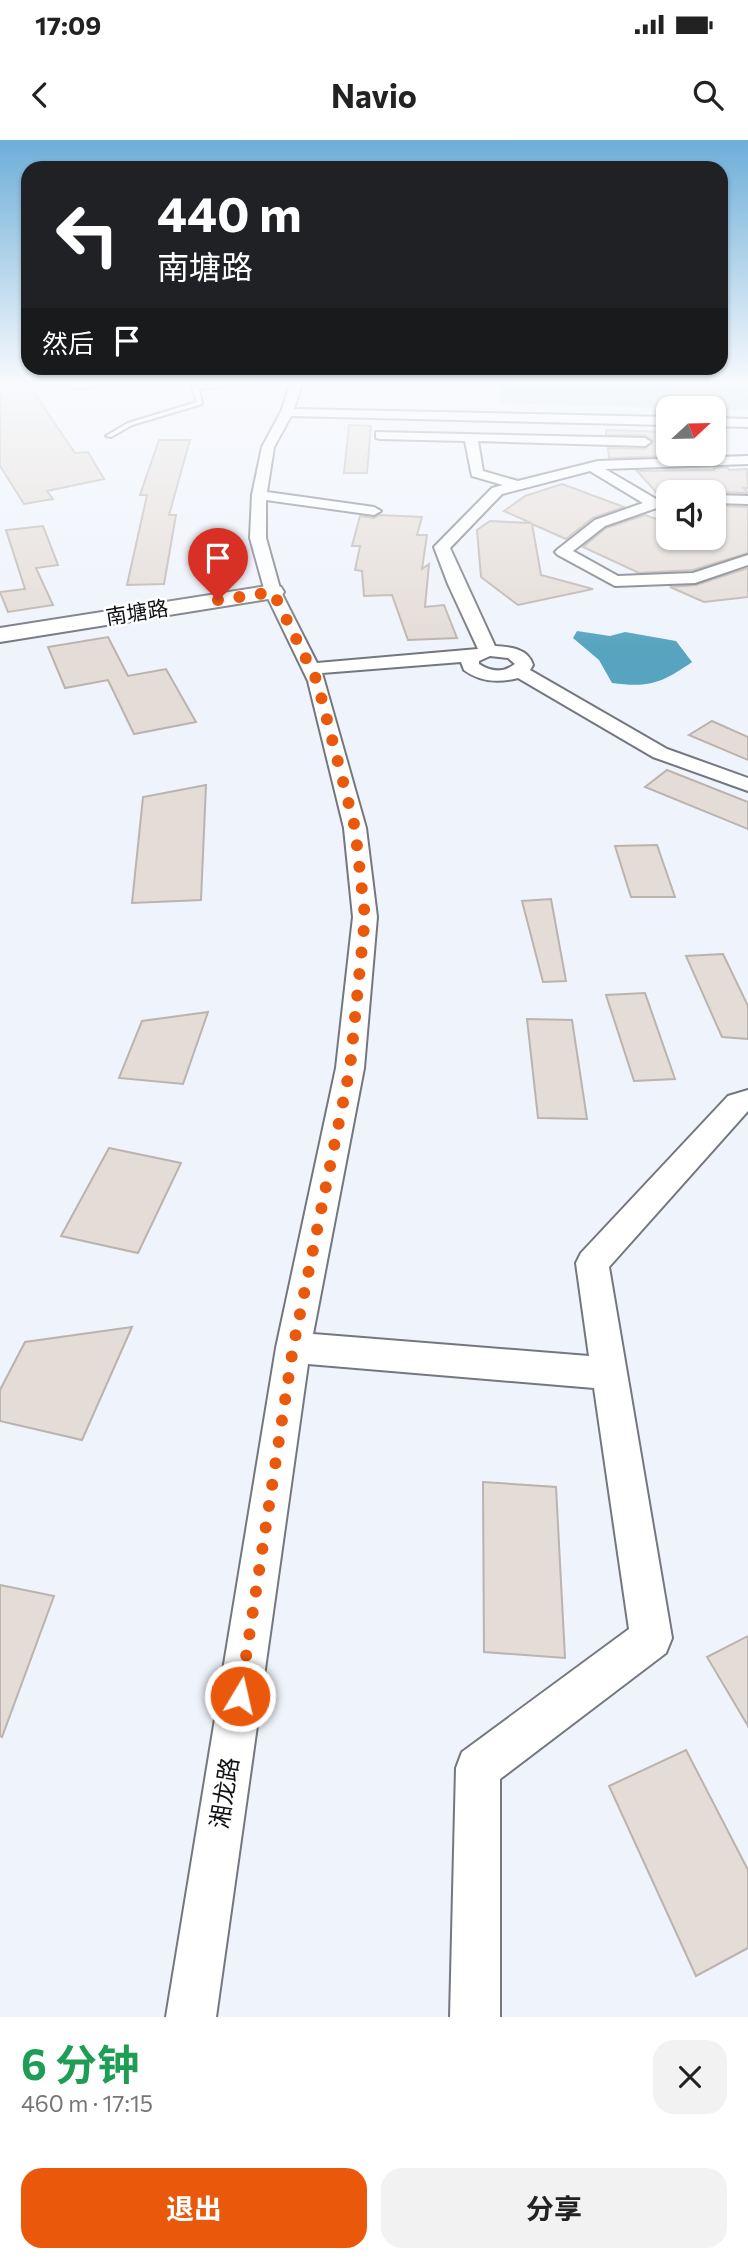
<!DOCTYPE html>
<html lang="zh">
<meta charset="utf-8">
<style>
body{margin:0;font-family:Commissioner,"Noto Sans SC",sans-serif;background:#f2f2f2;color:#222;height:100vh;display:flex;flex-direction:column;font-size:26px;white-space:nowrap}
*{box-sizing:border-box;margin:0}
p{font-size:23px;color:#767676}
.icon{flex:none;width:38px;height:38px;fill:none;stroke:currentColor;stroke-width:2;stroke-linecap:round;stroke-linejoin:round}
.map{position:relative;height:1877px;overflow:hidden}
.drawer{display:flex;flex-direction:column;background:#fff;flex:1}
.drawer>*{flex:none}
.guide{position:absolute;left:21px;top:21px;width:707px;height:214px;border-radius:21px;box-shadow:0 2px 5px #0004;background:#202124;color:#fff;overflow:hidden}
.needle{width:46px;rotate:68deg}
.controls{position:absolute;left:656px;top:256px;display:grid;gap:14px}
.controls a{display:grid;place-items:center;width:70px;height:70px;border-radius:14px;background:#fff;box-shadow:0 2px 5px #0004;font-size:35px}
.pin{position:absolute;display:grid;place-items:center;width:60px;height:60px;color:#fff;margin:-72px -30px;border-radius:50% 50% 50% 0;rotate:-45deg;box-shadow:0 0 7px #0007}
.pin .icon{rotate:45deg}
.me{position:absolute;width:77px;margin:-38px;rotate:9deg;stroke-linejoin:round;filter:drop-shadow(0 0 5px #0008)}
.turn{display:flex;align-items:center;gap:24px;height:147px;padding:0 21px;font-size:32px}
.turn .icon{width:91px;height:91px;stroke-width:2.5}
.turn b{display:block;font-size:49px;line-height:60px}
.then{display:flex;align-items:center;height:66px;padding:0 21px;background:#0003;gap:14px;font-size:26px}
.round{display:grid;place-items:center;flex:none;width:74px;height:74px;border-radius:21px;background:#f2f2f2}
.headline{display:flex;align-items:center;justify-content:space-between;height:119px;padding:0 21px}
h1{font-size:42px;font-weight:700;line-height:52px;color:#1e9e55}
.primary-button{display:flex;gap:14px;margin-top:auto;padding:14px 21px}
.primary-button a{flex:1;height:80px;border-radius:21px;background:#ea580c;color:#fff;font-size:28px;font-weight:700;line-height:80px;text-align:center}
.primary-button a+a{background:#f2f2f2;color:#222}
.status{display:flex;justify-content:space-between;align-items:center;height:49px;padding:0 35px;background:#fff;direction:ltr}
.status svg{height:19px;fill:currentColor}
header{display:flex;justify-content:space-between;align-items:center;height:91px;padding:0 21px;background:#fff;font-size:32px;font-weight:700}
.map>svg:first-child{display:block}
.green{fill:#c7e1bf}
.water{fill:#56a4bf}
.building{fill:#e4dcd6;stroke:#bbb3ad;stroke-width:2}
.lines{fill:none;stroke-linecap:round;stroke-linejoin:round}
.lane-casing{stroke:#74777e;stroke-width:4}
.street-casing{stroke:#74777e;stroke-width:4}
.secondary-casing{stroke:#74777e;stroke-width:4}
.lane{fill:#fff;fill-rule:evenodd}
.street{fill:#fff;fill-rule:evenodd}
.secondary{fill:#fff;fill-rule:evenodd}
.route{stroke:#ea580c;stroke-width:12;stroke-dasharray:0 21.6}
.labels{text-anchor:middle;stroke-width:5;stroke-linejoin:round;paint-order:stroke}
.far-street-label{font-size:21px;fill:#111215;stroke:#fff}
.street-label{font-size:24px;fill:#111215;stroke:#fff}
</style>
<div class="status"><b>17:09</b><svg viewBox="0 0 49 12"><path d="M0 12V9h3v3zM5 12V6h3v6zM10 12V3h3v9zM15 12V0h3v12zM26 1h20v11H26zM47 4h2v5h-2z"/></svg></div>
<header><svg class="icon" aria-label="back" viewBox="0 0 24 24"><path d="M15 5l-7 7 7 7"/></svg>Navio<svg class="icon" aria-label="search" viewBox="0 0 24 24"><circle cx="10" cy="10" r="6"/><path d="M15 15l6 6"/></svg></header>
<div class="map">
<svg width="748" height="1877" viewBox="0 0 748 1877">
<rect width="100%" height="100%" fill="#eff3fb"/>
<!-- green -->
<path class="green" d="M 502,244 L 748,244 L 748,270 L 499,263 Z"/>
<!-- water -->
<path class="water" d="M 577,491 L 610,496 L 625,492 L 676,501 L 692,522 C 662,543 649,548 612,543 L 599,520 L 573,498 Z"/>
<!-- building -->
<path class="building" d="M 0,244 L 28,244 L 75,313 L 88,312 L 104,339 L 47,351 L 53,359 L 24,364 L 0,326 Z
M 349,285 L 371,286 L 367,333 L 344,333 Z
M 606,290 L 668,292 L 669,316 L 609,318 L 608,308 L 645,309 L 653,301 L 645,295 L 606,295 Z
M 159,300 L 190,300 L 169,375 L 176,375 L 164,444 L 127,445 L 147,355 L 140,355 Z
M 727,327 L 729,330 L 747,329 L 748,348 L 744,348 L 748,353 L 714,352 L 714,350 L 656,352 L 637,331 L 714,330 L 714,328 Z
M 562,344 L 624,367 L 593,378 L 566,399 L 532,384 L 541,435 L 593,449 L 518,465 L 481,437 L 477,390 L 490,381 L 531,383 L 504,371 L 525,356 Z
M 714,366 L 748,367 L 748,413 L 693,430 L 639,433 L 583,407 L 606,388 L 645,375 L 668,383 L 668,397 L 714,397 Z
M 379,375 L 422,377 L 417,395 L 427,395 L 422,429 L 429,424 L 425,467 L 444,465 L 457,498 L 408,500 L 392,455 L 364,456 L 362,431 L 355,430 L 360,406 L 352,406 L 360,376 L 374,378 Z
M 43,386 L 58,425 L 36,428 L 53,465 L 8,472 L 0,452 L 25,449 L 6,390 Z
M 748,428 L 748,457 L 704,462 L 670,447 L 696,445 Z
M 108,497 L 128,536 L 166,529 L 196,582 L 134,594 L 108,540 L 65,548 L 48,507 Z
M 712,581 L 748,597 L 748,620 L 689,595 Z
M 667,630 L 748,662 L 748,689 L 645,647 Z
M 206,645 L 201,760 L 132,763 L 143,657 Z
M 657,705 L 675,757 L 631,757 L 615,706 Z
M 551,759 L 566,841 L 543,842 L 522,761 Z
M 723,814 L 748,866 L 748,899 L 722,897 L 686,816 Z
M 645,853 L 675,939 L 634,941 L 606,855 Z
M 208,872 L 183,944 L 119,938 L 142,881 Z
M 527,879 L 572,880 L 587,979 L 538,978 Z
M 109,1008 L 181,1023 L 138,1113 L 61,1096 Z
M 132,1187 L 82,1300 L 0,1281 L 0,1250 L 25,1202 Z
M 483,1342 L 556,1347 L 565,1518 L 484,1512 Z
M 0,1445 L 54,1456 L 2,1597 L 0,1596 Z
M 748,1496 L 748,1586 L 707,1517 Z
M 686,1610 L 748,1730 L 748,1808 L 696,1836 L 609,1646 Z"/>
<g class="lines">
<defs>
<path id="lane" d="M 69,244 L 104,244 L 78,249 Z
M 191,244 L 197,244 L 198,246 L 246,244 L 199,249 L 202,264 L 132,285 L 111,297 L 106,296 L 128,283 L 197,262 Z"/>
<path id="street" d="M 290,244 L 302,244 L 294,269 L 668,277 L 668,285 L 291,276 L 274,307 L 267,352 L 374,367 L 381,371 L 374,375 L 266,360 L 266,398 L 281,452 L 317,523 L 478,509 L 448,444 L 434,407 L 492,348 L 503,345 L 472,336 L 465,301 L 380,299 L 376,298 L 376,292 L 645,298 L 651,302 L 645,306 L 478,301 L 483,331 L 518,341 L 598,321 L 748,316 L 748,324 L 605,329 L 656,359 L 668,355 L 668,364 L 605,386 L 573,411 L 618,436 L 693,433 L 748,415 L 748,425 L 695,443 L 615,446 L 558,415 L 555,412 L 558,409 L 595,380 L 643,363 L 590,331 L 502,354 L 450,408 L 495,506 C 510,507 528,508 533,525 L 530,530 L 667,609 L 748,638 L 748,651 L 653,617 L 518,538 C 499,543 480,542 464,530 L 461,522 L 322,533 L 366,688 L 377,777 L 364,928 L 313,1194 L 589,1216 L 576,1123 L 581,1113 L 728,956 L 748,950 L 748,971 L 609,1127 L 672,1498 L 666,1513 L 500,1639 L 500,1877 L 450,1877 L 456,1628 L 462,1612 L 629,1489 L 594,1248 L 308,1224 L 216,1877 L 166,1877 L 276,1208 L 336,928 L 353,777 L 344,688 L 308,541 L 265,452 L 250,398 L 252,355 L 262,307 L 281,272 ZM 490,516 L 508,518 L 515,524 C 503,533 491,532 479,524 L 479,521 Z
M 714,278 L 748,279 L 748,287 L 714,286 Z
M 714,355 L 748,356 L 748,364 L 714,363 Z"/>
<path id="secondary" d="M 273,445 L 281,447 L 284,452 L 281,457 L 0,502 L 0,488 Z"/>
</defs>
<!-- lane casing -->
<use href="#lane" class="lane-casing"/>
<!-- street casing -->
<use href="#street" class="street-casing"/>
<!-- secondary casing -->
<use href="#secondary" class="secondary-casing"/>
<!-- lane -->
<use href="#lane" class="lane"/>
<!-- street -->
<use href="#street" class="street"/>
<!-- secondary -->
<use href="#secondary" class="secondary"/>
</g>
<!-- sky -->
<linearGradient id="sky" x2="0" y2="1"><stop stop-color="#6daed8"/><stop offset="0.48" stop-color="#f8fafd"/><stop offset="1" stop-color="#f8fafd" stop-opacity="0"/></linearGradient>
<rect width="748" height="507" fill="url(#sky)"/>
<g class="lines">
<!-- route -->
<path class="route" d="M 218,460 L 273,452 L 317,541 L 355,688 L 365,777 L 350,928 L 293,1208 L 240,1556"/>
</g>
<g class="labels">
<!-- far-street labels -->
<g class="far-street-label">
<text transform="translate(137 473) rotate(-9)" y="7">南塘路</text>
</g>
<!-- street labels -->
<g class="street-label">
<text transform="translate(225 1653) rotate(-81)" y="8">湘龙路</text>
</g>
</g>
</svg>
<div class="controls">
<a><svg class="needle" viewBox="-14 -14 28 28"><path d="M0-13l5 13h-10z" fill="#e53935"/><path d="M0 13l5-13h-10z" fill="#767676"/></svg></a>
<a><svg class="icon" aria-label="sound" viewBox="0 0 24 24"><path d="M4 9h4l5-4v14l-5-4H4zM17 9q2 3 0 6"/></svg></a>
</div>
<div class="pin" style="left:218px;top:460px;background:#d93025"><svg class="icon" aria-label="arrive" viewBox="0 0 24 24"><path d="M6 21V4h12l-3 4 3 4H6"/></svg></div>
<svg class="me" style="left:240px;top:1556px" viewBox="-20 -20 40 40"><circle r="17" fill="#ea580c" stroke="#fff" stroke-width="3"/><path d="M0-11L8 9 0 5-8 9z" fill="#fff"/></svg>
<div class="guide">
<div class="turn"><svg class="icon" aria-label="left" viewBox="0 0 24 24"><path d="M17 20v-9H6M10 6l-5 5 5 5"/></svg><div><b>440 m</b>南塘路</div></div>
<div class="then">然后<svg class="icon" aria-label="arrive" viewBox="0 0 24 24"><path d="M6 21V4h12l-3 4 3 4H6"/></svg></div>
</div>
</div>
<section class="drawer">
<div class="headline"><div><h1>6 分钟</h1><p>460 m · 17:15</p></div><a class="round"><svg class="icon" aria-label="close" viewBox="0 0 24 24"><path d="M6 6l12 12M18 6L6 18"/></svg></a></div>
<div class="primary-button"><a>退出</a><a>分享</a></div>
</section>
